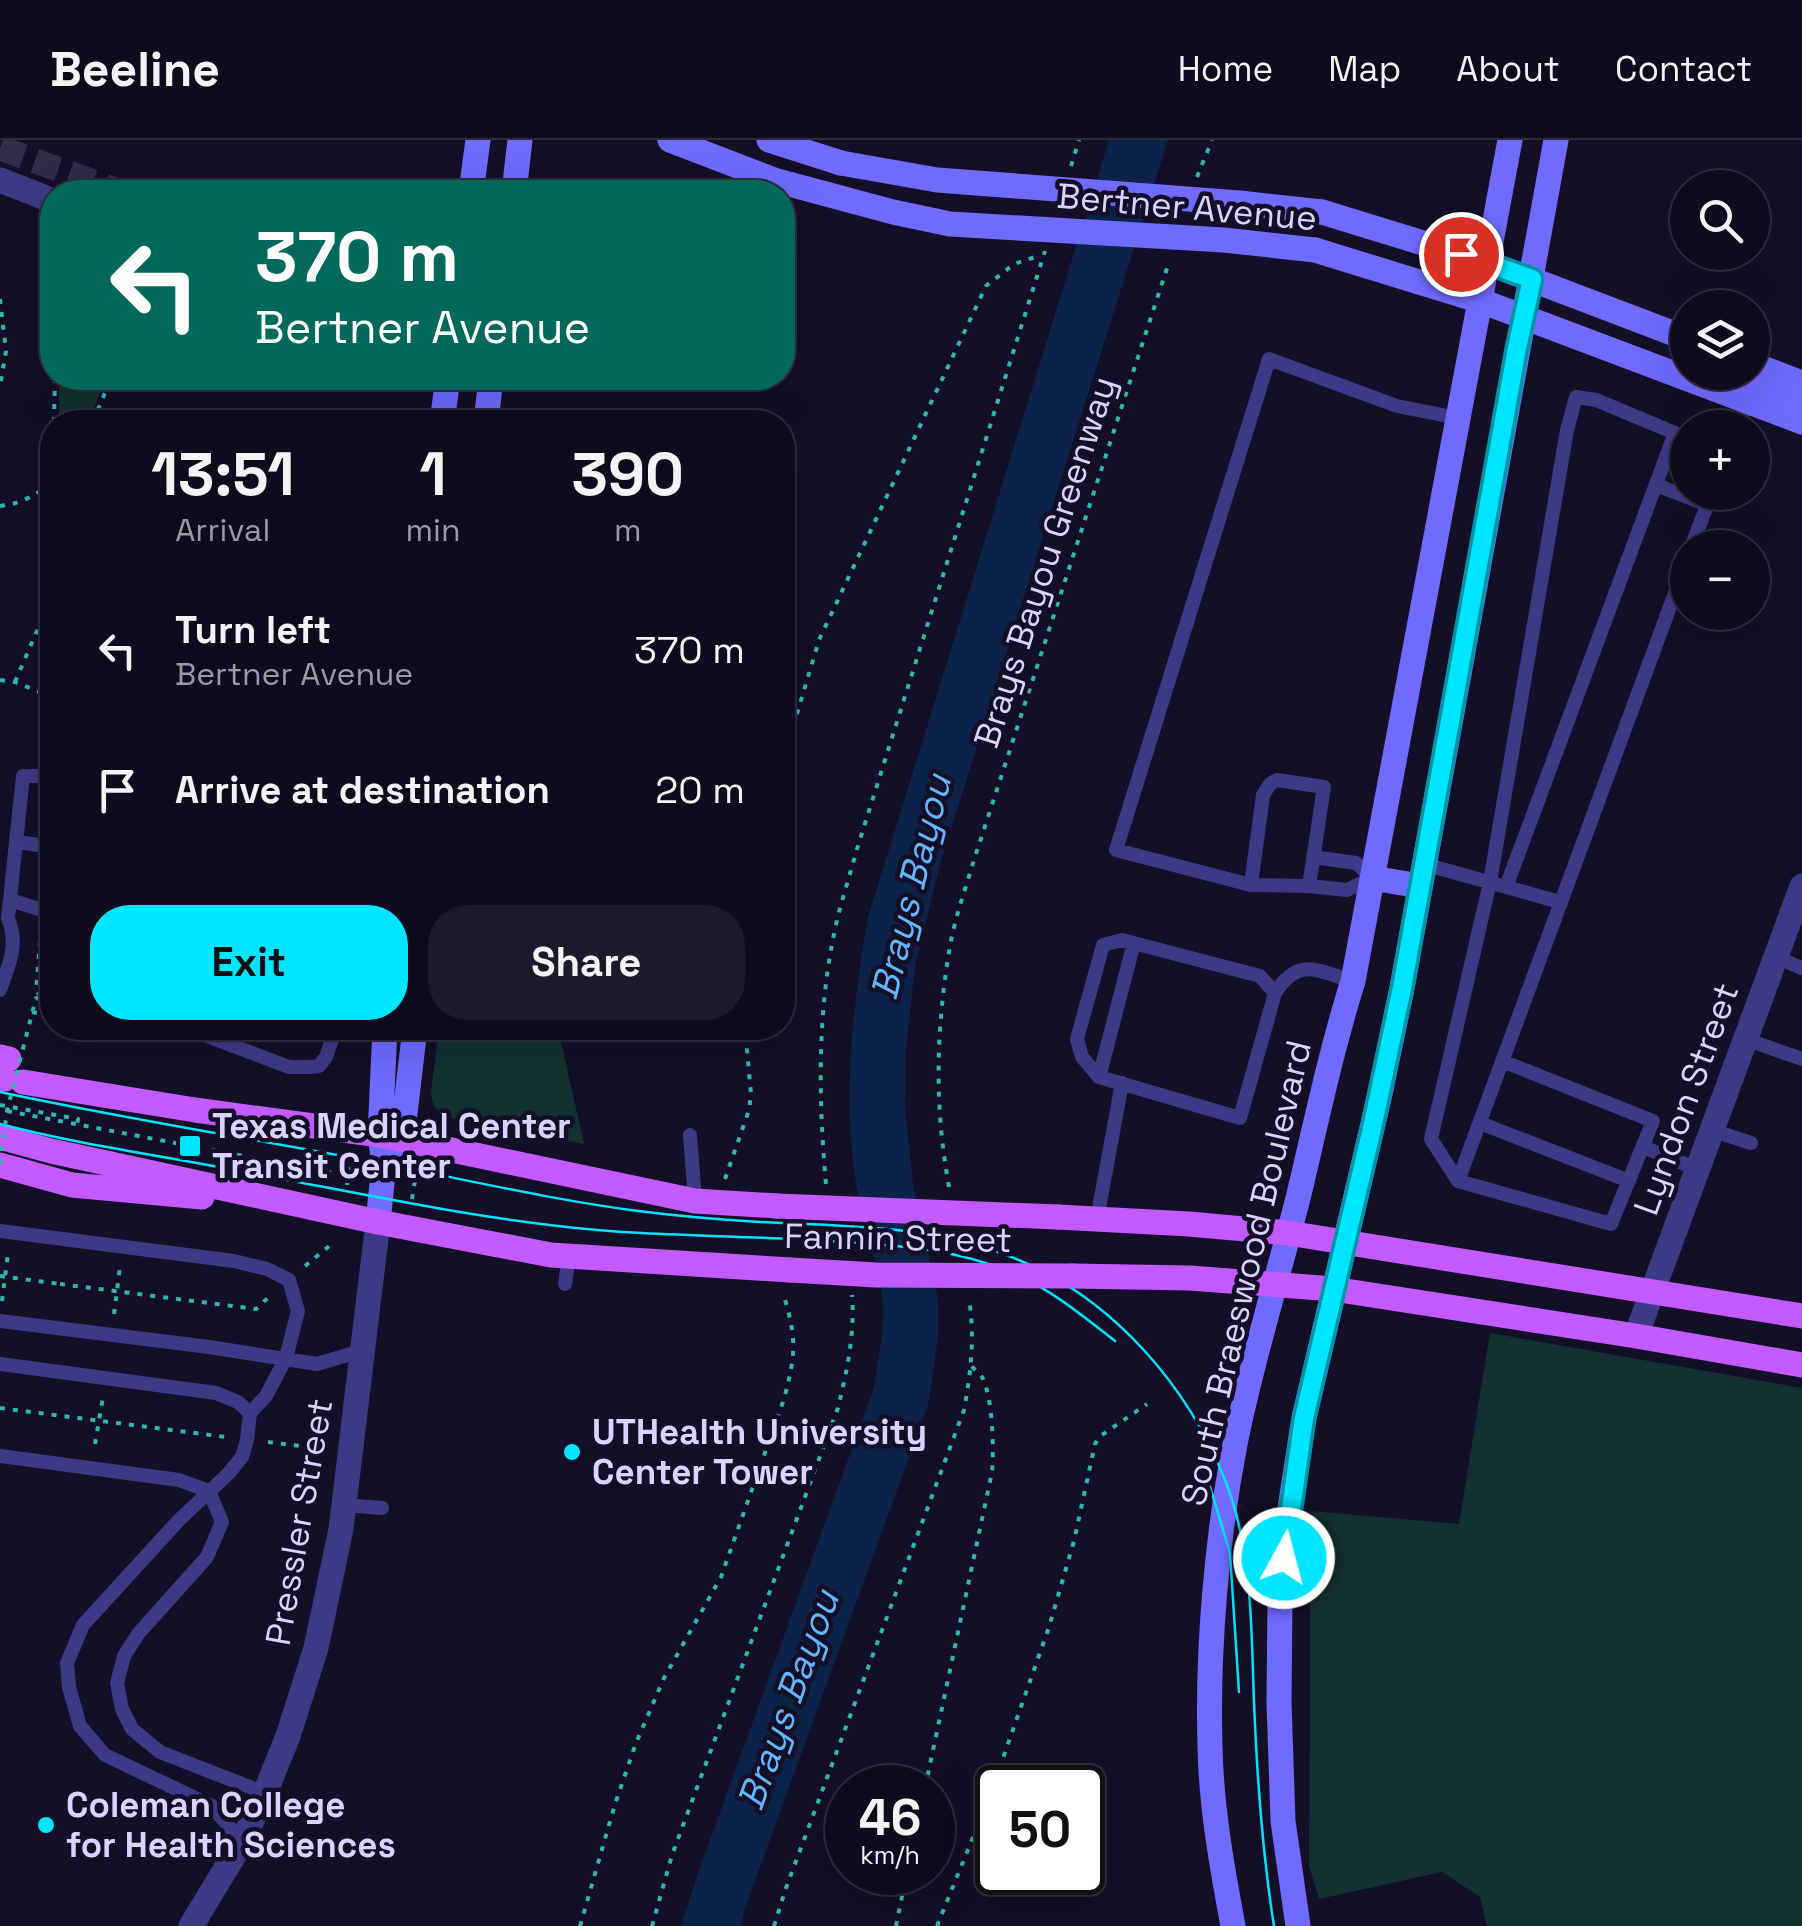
<!DOCTYPE html>
<meta charset="utf-8">
<style>
body{margin:0;font-family:"Space Grotesk",sans-serif;background:#1c1929;color:#f1f3f6;height:100vh;display:flex;flex-direction:column;font-size:38px;white-space:nowrap}
*{box-sizing:border-box;margin:0}
p{font-size:32px;color:#9b9ba3}
.icon{flex:none;width:55px;height:55px;fill:none;stroke:currentColor;stroke-width:2;stroke-linecap:round;stroke-linejoin:round}
.map{position:relative;flex:1;overflow:hidden}
.details{position:absolute;left:40px;top:270px;width:755px;height:630px;display:flex;flex-direction:column;background:#0e0b1c;border-radius:40px;box-shadow:0 10px 40px #0002,0 0 0 2px #2e2b3b}
.details>*{flex:none}
.top-card{position:absolute;left:40px;top:40px;width:755px;height:210px;border-radius:40px;box-shadow:0 10px 40px #0002,0 0 0 2px #2e2b3b;background:#00695c;color:#fff;overflow:hidden}
.fabs{position:absolute;left:1670px;top:30px;display:grid;gap:20px}
.fabs a{display:grid;place-items:center;width:100px;height:100px;border-radius:50%;background:#0e0b1c;box-shadow:0 10px 40px #0002,0 0 0 2px #2e2b3b;font-size:50px}
.speed{position:absolute;left:825px;top:1625px;display:flex;gap:20px;font-size:50px;font-weight:700;text-align:center}
.speed>*{display:grid;place-content:center;width:130px;height:130px;border-radius:50%;background:#0e0b1c;box-shadow:0 10px 40px #0002,0 0 0 2px #2e2b3b;line-height:1}
.speed small{font-size:25px;font-weight:400}
.speed .limit{border:5px solid #111;border-radius:15px;background:#fff;color:#111}
.pin{position:absolute;display:grid;place-items:center;width:85px;height:85px;color:#fff;margin:-42px;border:5px solid #fff;border-radius:50%;box-shadow:0 2px 10px #0007}
.me{position:absolute;width:110px;margin:-55px;rotate:7deg;stroke-linejoin:round;filter:drop-shadow(0 0 8px #0008)}
.turn{display:flex;align-items:center;gap:35px;height:210px;padding:0 50px;font-size:45px}
.turn .icon{width:130px;height:130px;stroke-width:2.5}
.turn b{display:block;font-size:70px;line-height:85px}
.eta{display:flex;justify-content:space-evenly;align-items:center;height:170px;text-align:center}
.eta b{font-size:60px;font-weight:700;line-height:70px}
.button{display:flex;gap:20px;margin-top:auto;padding:20px 50px}
.button a{flex:1;height:115px;border-radius:40px;background:#00e5ff;color:#111;font-size:40px;font-weight:700;line-height:115px;text-align:center}
.button a+a{background:#1c1929;color:#f1f3f6}
ul{padding:0;list-style:none}
li{display:flex;align-items:center;gap:30px;height:140px;padding:0 50px}
li div{flex:1}
li b{display:block;font-size:38px}
li em{font-style:normal}
header{display:flex;align-items:center;gap:60px;box-sizing:border-box;height:140px;padding:0 50px;background:#0e0b1c;border-bottom:2px solid #2e2b3b}
header strong{font-size:48px}
nav{display:flex;gap:55px;margin-inline-start:auto;font-size:35px}
.map>svg:first-child{display:block}
.green{fill:#12302f}
.water{fill:#0c2248}
.lines{fill:none;stroke-linecap:round;stroke-linejoin:round}
.street-tunnel{stroke:#312d47;stroke-width:25;stroke-dasharray:25 12;stroke-linecap:butt}
.path{stroke:#2fb8b0;stroke-width:4;stroke-dasharray:5 8;stroke-linecap:butt}
.lane{stroke:#3d3a85;stroke-width:14}
.street{stroke:#3d3a85;stroke-width:25}
.secondary{stroke:#6f6bff;stroke-width:25}
.primary{stroke:#c25bff;stroke-width:25}
.tram{stroke:#00e5ff;stroke-width:2.5}
.path-bridge{stroke:#2fb8b0;stroke-width:4;stroke-dasharray:5 8;stroke-linecap:butt}
.secondary-bridge{stroke:#6f6bff;stroke-width:25}
.primary-bridge{stroke:#c25bff;stroke-width:25}
.route-casing{stroke:#0095a6;stroke-width:25}
.route{stroke:#00e5ff;stroke-width:18}
.poi-dot{fill:#00e5ff;stroke:#130f26;stroke-width:4}
.labels{text-anchor:middle;stroke-width:9;stroke-linejoin:round;paint-order:stroke}
.street-label{font-size:35px;fill:#d9d4ff;stroke:#130f26}
.poi-label{font-size:35px;font-weight:bold;fill:#d9d4ff;stroke:#130f26;text-anchor:start}
.water-label{font-size:38px;font-style:italic;fill:#62b6ff;stroke:#130f26}
</style>
<header>
<strong>Beeline</strong>
<nav><a>Home</a><a>Map</a><a>About</a><a>Contact</a></nav>
</header>
<div class="map">
<svg width="1802" height="1786" viewBox="0 0 1802 1786">
<rect width="100%" height="100%" fill="#130f26"/>
<!-- green -->
<path class="green" d="M 61,238 L 106,238 L 89,282 L 59,282 L 59,252 Z
M 439,888 L 558,888 L 584,1004 L 454,979 C 440,973 432,969 431,953 Z
M 1490,1193 L 1802,1248 L 1802,1786 L 1487,1786 L 1480,1757 L 1442,1732 L 1319,1759 L 1309,1726 L 1311,1371 L 1459,1384 Z"/>
<!-- water -->
<path class="water" d="M 1109,0 L 1168,0 L 941,721 L 915,826 L 906,910 L 905,967 L 913,1044 L 938,1158 L 938,1198 L 928,1265 L 744,1771 L 741,1786 L 681,1786 L 700,1727 L 874,1248 C 878,1218 886,1187 882,1156 C 878,1119 862,1082 856,1044 C 842,955 853,865 868,777 Z"/>
<g class="lines">
<!-- street-tunnel -->
<path class="street-tunnel" d="M 0,8 L 121,52"/>
<!-- path -->
<path class="path" d="M 1071,26 L 1079,0
M 1197,37 L 1212,0
M 0,159 L 6,211 L 0,246
M 54,282 L 55,238
M 93,282 L 111,238
M 0,366 C 20,364 38,355 52,341
M 0,540 L 15,542 L 52,557
M 15,542 L 36,493 L 52,465
M 782,624 L 819,500 L 986,146 L 1014,124 L 1041,115
M 50,689 L 52,664
M 44,754 L 47,724
M 41,788 L 36,851 L 41,856 L 43,869 L 52,871
M 41,856 L 52,846
M 43,862 L 52,863
M 32,872 L 52,876
M 0,965 L 78,979 L 77,985
M 7,971 L 349,1036
M 725,1039 L 749,970 L 751,954 L 745,888
M 826,1044 C 818,955 817,863 838,776 C 844,753 851,731 857,709 L 1045,111
M 347,1045 L 350,1024
M 949,1047 C 934,964 936,889 950,806 C 955,778 965,750 973,723 L 1169,122
M 412,1059 L 416,1034
M 305,1126 L 333,1103
M 60,1144 L 256,1169 L 272,1154
M 2,1161 L 8,1113
M 114,1174 L 120,1127
M 0,1268 L 226,1297
M 268,1302 L 308,1307
M 95,1304 L 103,1257
M 925,1648 L 992,1332 C 994,1310 993,1257 982,1237 C 979,1233 975,1230 971,1226
M 580,1786 L 615,1664 L 636,1603 L 664,1538 L 721,1437 L 784,1259 C 796,1214 797,1198 783,1153
M 652,1786 L 672,1715 L 838,1268 C 847,1231 855,1194 852,1155
M 774,1786 L 786,1748 L 964,1270 C 971,1232 975,1197 969,1159
M 896,1786 L 907,1732
M 937,1786 L 989,1658 L 1049,1487 L 1074,1401 L 1095,1304 L 1099,1297 L 1147,1264"/>
<!-- lane -->
<path class="lane" d="M 1737,288 L 1747,261
M 1656,345 L 1708,365
M 1691,408 L 1712,352
M 17,702 L 52,707
M 1313,717 L 1356,723 L 1372,738 L 1347,750 L 1309,746 L 1251,745 L 1116,710 L 1269,219 L 1397,266 L 1458,278
M 1424,724 L 1560,762
M 1251,745 L 1263,655 L 1270,644 L 1277,640 L 1324,647 L 1309,746
M 10,760 L 52,773
M 1122,800 L 1260,836 L 1275,853 L 1240,978 L 1099,937 L 1082,917 L 1077,899 L 1103,805 Z
M 1776,817 L 1802,828
M 0,850 C 9,824 19,806 8,778 L 23,636 L 40,636 L 52,640
M 1275,853 C 1299,816 1317,831 1353,841
M 186,888 L 289,927 L 309,927 L 319,926 L 326,917 L 336,888
M 1745,899 L 1802,919
M 1502,921 L 1653,981 L 1611,1084 L 1458,1041 L 1431,999 L 1490,742 L 1567,290 L 1576,257 L 1596,260 L 1675,293 L 1506,747
M 1099,937 L 1134,803
M 1480,983 L 1629,1041
M 1711,990 L 1751,1003
M 690,995 L 695,1061
M 1643,1007 L 1697,1029
M 1458,1041 L 1688,418
M 1097,1079 L 1122,943
M 0,1091 L 234,1121 L 267,1129 L 289,1140 L 298,1171 L 286,1218 L 266,1256 L 250,1273 L 247,1300 L 242,1317 L 228,1334 L 179,1380 L 83,1485 L 67,1523 L 69,1547 L 80,1586 L 105,1615 L 212,1666 L 242,1702
M 565,1144 L 569,1116
M 0,1181 L 209,1207 L 317,1224 L 361,1211
M 0,1224 L 216,1253 L 238,1262 L 250,1273
M 0,1316 L 179,1340 L 209,1351 L 222,1382 L 207,1417 L 138,1494 L 124,1516 L 117,1543 L 122,1569 L 132,1589 L 160,1612 L 265,1653
M 343,1365 L 382,1368"/>
<!-- street -->
<path class="street" d="M 0,40 L 51,60
M 1636,1196 L 1802,746
M 191,1786 L 242,1702 L 265,1653 L 288,1596 L 316,1508 L 341,1389 L 378,1082"/>
<!-- secondary -->
<path class="secondary" d="M 670,0 L 774,40 L 826,54
M 769,0 L 841,23
M 471,52 L 478,0
M 514,52 L 520,0
M 1322,72 L 1488,123 L 1688,199
M 1315,110 L 1481,161 L 1802,282
M 1752,224 L 1802,243
M 1717,243 L 1753,244 L 1802,262
M 442,282 L 448,238
M 486,282 L 491,238
M 1372,738 L 1420,746
M 390,1016 L 402,999 L 415,888
M 378,1082 L 384,1024 L 380,995 L 385,888
M 1233,1786 C 1222,1727 1211,1666 1210,1606 C 1207,1510 1217,1397 1235,1304 C 1252,1219 1278,1138 1299,1054 C 1316,983 1331,911 1353,841 L 1510,0
M 1298,1786 L 1283,1681 L 1279,1562 L 1280,1456 L 1288,1381 L 1304,1278 L 1380,954 L 1402,848 L 1556,0"/>
<!-- primary -->
<path class="primary" d="M 0,917 L 9,919
M 0,938 L 5,939
M 23,942 L 195,970 L 380,995 L 695,1061 L 777,1066
M 0,997 L 51,1011 L 378,1082 L 551,1115 L 790,1130
M 0,1025 L 72,1045 L 202,1057
M 1058,1077 L 1189,1084 L 1288,1093 L 1802,1176
M 1072,1136 L 1190,1138 L 1333,1149 L 1636,1196 L 1802,1225"/>
<!-- tram -->
<path class="tram" d="M 0,952 C 121,978 242,997 364,1020 C 455,1037 546,1059 638,1071 C 686,1077 734,1081 782,1083 C 866,1087 942,1087 1021,1121 C 1114,1161 1188,1246 1225,1340 C 1253,1411 1251,1486 1254,1562 C 1257,1637 1262,1711 1274,1786
M 0,984 C 80,1005 164,1016 245,1032 C 349,1051 453,1074 558,1086 C 648,1097 740,1095 830,1101 C 894,1105 956,1108 1015,1134 C 1053,1151 1083,1176 1115,1201
M 1201,1317 L 1230,1413 L 1239,1552"/>
<!-- path-bridge -->
<path class="path-bridge" d="M 0,1024 L 7,971 L 36,858 L 52,863
M 0,1136 L 60,1144"/>
<!-- secondary-bridge -->
<path class="secondary-bridge" d="M 841,23 L 937,40 L 1240,63 L 1322,72
M 826,54 L 893,72 L 950,84 L 1224,100 L 1315,110"/>
<!-- primary-bridge -->
<path class="primary-bridge" d="M 777,1066 L 1058,1077
M 790,1130 L 876,1135 L 1072,1136"/>
</g>
<g class="lines">
<defs>
<path id="route" d="M 1284,1418 L 1304,1278 L 1373,984 L 1402,848 L 1517,208 L 1532,139 L 1461,114"/>
</defs>
<!-- route casing -->
<use href="#route" class="route-casing"/>
<!-- route -->
<use href="#route" class="route"/>
</g>
<!-- markers -->
<g class="poi-dot">
<rect x="178" y="994" width="24" height="24" rx="5"/>
<circle cx="572" cy="1312" r="10"/>
<circle cx="46" cy="1685" r="10"/>
</g>
<g class="labels">
<!-- street labels -->
<g class="street-label">
<text transform="translate(1187 67) rotate(5)" y="12">Bertner Avenue</text>
<text transform="translate(1045 422) rotate(-72)" y="12">Brays Bayou Greenway</text>
<text transform="translate(1686 959) rotate(-70)" y="12">Lyndon Street</text>
<text transform="translate(898 1098) rotate(1)" y="12">Fannin Street</text>
<text transform="translate(1246 1133) rotate(-77)" y="12">South Braeswood Boulevard</text>
<text transform="translate(299 1382) rotate(-80)" y="12">Pressler Street</text>
</g>
<!-- poi labels -->
<g class="poi-label">
<text x="212" y="998">Texas Medical Center<tspan x="212" dy="40">Transit Center</tspan></text>
<text x="592" y="1304">UTHealth University<tspan x="592" dy="40">Center Tower</tspan></text>
<text x="66" y="1677">Coleman College<tspan x="66" dy="40">for Health Sciences</tspan></text>
</g>
<!-- water labels -->
<g class="water-label">
<text transform="translate(911 747) rotate(-76)" y="13">Brays Bayou</text>
<text transform="translate(788 1560) rotate(-70)" y="13">Brays Bayou</text>
</g>
</g>
</svg>
<div class="fabs">
<a><svg class="icon" aria-label="search" viewBox="0 0 24 24"><circle cx="10" cy="10" r="6"/><path d="M15 15l6 6"/></svg></a>
<a><svg class="icon" aria-label="layers" viewBox="0 0 24 24"><path d="M12 4l9 5-9 5-9-5zM3 14l9 5 9-5"/></svg></a>
<a>+</a>
<a>−</a>
</div>
<div class="speed"><div>46<small>km/h</small></div><div class="limit">50</div></div>
<div class="pin" style="left:1461px;top:114px;background:#d93025"><svg class="icon" aria-label="arrive" viewBox="0 0 24 24"><path d="M6 21V4h12l-3 4 3 4H6"/></svg></div>
<svg class="me" style="left:1284px;top:1418px" viewBox="-20 -20 40 40"><circle r="17" fill="#00e5ff" stroke="#fff" stroke-width="3"/><path d="M0-11L8 9 0 5-8 9z" fill="#fff"/></svg>
<div class="top-card">
<div class="turn"><svg class="icon" aria-label="left" viewBox="0 0 24 24"><path d="M17 20v-9H6M10 6l-5 5 5 5"/></svg><div><b>370 m</b>Bertner Avenue</div></div>
</div>
<section class="details">
<div class="eta">
<div><b>13:51</b><p>Arrival</p></div>
<div><b>1</b><p>min</p></div>
<div><b>390</b><p>m</p></div>
</div>
<ul>
<li><svg class="icon" aria-label="left" viewBox="0 0 24 24"><path d="M17 20v-9H6M10 6l-5 5 5 5"/></svg><div><b>Turn left</b><p>Bertner Avenue</p></div><em>370 m</em></li>
<li><svg class="icon" aria-label="arrive" viewBox="0 0 24 24"><path d="M6 21V4h12l-3 4 3 4H6"/></svg><div><b>Arrive at destination</b></div><em>20 m</em></li>
</ul>
<div class="button"><a>Exit</a><a>Share</a></div>
</section>
</div>
